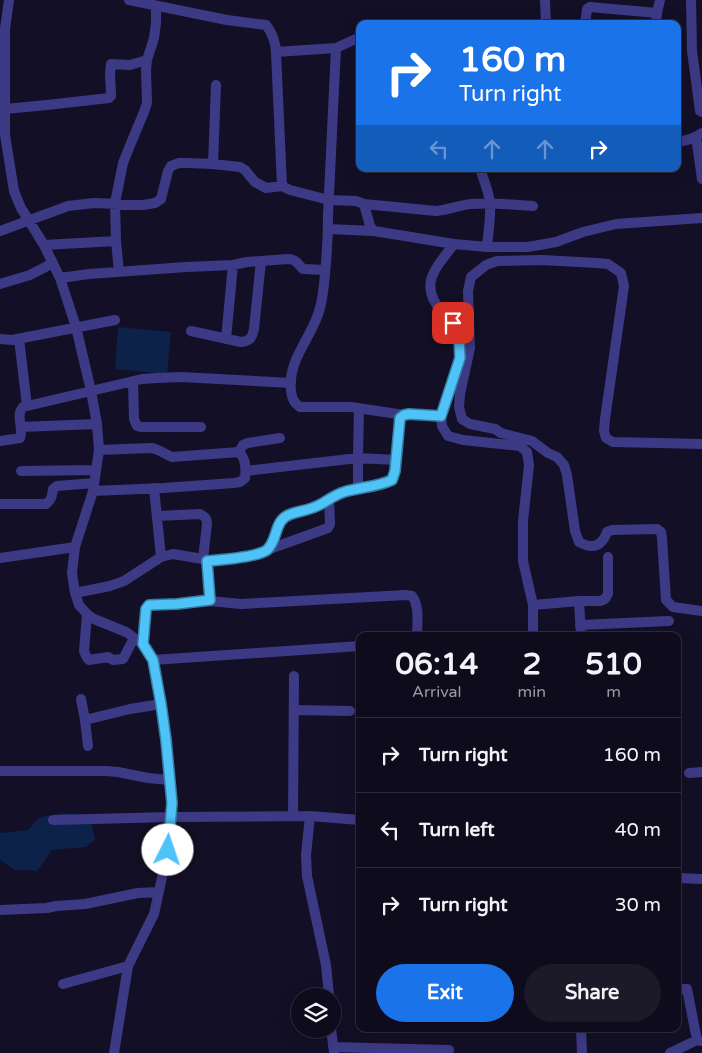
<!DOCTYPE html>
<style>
body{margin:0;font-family:"Varela Round",sans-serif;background:#1c1929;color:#f1f3f6;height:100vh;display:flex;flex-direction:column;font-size:19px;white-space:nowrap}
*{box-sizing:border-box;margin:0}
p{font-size:16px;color:#9b9ba3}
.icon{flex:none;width:28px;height:28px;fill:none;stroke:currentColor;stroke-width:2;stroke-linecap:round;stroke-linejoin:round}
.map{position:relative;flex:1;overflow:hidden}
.panel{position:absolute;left:356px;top:632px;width:325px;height:400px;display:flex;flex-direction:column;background:#0e0b1c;border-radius:10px;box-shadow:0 5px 20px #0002,0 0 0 1px #2e2b3b}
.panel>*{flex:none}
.hud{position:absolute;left:356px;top:20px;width:325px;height:152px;border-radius:10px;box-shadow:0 5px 20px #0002,0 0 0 1px #2e2b3b;background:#1a73e8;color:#fff;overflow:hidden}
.tools{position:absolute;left:291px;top:988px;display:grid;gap:10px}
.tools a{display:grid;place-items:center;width:50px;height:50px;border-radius:50%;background:#0e0b1c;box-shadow:0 5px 20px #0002,0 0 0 1px #2e2b3b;font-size:25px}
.pin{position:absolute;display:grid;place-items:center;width:42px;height:42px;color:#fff;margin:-21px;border-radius:10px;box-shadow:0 2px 8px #0006}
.me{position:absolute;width:55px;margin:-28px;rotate:4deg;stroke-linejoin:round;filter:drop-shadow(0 0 4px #0008)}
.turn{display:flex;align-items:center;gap:18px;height:105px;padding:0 20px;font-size:22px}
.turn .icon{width:65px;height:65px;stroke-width:2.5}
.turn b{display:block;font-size:35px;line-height:42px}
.lanes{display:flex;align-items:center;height:48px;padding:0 20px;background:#0003;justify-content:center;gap:25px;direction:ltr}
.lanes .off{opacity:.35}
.eta{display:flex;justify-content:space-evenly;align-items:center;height:85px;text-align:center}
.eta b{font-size:30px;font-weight:700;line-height:35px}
.primary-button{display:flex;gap:10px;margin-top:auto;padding:10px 20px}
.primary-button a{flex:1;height:58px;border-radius:30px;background:#1a73e8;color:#fff;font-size:20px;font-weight:700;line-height:58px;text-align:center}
.primary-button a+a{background:#1c1929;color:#f1f3f6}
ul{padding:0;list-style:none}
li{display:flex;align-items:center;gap:15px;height:75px;padding:0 20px;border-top:1px solid #2e2b3b}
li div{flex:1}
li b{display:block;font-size:19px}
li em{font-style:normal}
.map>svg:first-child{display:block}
.water{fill:#0c2248}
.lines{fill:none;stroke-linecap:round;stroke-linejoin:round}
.minor{stroke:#3d3a85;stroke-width:10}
.route-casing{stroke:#337fa1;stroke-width:12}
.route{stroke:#4fc3f7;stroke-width:9}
</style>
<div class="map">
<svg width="702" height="1053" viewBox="0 0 702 1053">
<rect width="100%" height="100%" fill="#130f26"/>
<!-- water -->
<path class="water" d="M 118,327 L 171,332 L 167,374 L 115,369 Z
M 65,813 L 90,816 L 95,840 L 86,847 L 52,850 L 37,871 L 15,870 L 0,860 L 0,833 L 28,830 L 40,817 Z"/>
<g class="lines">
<!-- minor -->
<path class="minor" d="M 9,0 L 5,29 L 5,135 L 14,191 L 21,208 L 44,245 L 60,278 L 76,327 L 91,391 L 97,424 L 99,450 L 93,491 L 75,547 L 72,573 L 75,593 L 79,605 L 87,614 L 94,619 L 126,632 L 143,644 L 153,660 L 161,704 L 166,740 L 172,803 L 168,850 L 154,914 L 128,966 L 114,1053
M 129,0 L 227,20 L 266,25 C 272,32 276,44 276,52 L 336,48 L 360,37
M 545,0 L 546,24
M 691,0 L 692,51 L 700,111 L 702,112
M 657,13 L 660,0
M 585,24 L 587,9 L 590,7 L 657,13 L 656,24
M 336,48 L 328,215 C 328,235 327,254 325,274 C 324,285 323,297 320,308 C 313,337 287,359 291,391 C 292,399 294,403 300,407 L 351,407 L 404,415
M 276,52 L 282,186
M 5,109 L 47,105 L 109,98 L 111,96 L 111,93 L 110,74 L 111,64 L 130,65 L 147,60
M 696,137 L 702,179
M 678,142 C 687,140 694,139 702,133
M 213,164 L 216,85
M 480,169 C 484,180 489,192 490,203 C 491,218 488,233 487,247
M 364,204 L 436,211 C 449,210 459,205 471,204 C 492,202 513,205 533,206
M 328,229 L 374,231
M 0,231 L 68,206 L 94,203 L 143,205 L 155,203 L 161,199 L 168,171 L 171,166 L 179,163 L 187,163 L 213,164 L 240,167 L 245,170 L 255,182 L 266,188 L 282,186 L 290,190 L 329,200 L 356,201 L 364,204 L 370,226 L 374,231 L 454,244 L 487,247 L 528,247 L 556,242 L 583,232 L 616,224 L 702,218
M 454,244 C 436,268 417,285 443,313 C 450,320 458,328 459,339 C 464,363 449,393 441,416 L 442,426 L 448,436 L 463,440 L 520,446 L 527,452 L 529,465 L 523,521 L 523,561 L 533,605 L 533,636
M 44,245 L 116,241
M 119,272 L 116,241 L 115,203 L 123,163 L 131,143 L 144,112 L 147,103 L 146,70 L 147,60 L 154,38 L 156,23 L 156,6
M 60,278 L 89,274 L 186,267 L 233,265 L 247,262 L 288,259 C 296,259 298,264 303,269 L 325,270
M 0,284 L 30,275 L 53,263
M 191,331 L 241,342 C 250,341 252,338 254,329 L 261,261
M 0,339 L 12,340 L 115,320
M 19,339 L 27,406
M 226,339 L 233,265
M 133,382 L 134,419 L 137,426 L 141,427 L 201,427
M 21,427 L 97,424
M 0,441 L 20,438 C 24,427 15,416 23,407 L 142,379 L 156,378 L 181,377 L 291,383
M 702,444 L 613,442 L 606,438 L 604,431 L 605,419 L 624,286 L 621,273 L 608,264 L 597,263 L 542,260 L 497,261 L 486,265 L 471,277 L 468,291 L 470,348 L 460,394 L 459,407 L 462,419 L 470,424 L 495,429 L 501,433 L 532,441 L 548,453 L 557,457 L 564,465 L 567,475 L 575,531 L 579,542 C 593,550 602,546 607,532 L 612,530 L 657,529 L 661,532 L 662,538 L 666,600 L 673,607 L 702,611
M 239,452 L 243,445 L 248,443 L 280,438
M 21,471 L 96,470
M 246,471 L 358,458 L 396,460
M 154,488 L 161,557
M 358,488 L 358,458 L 359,408
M 93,491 L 163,488 L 234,483 L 240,482 L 245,478 C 246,468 246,459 239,452 L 172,457 C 164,454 159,449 151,448 L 99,450
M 0,504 L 46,504 C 52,500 52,495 53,489 L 57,486 L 94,483
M 157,516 L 200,514 C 205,517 207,518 207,524 L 203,559
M 267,550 L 328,528 L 330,524 L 329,499
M 0,558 L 75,547
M 207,561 L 210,601 L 241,604 L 406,595 L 412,596 C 420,607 417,623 417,636
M 75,593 L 110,586 L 124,581 L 161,557 L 173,554 L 203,559 L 207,561 C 220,560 257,557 267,550 C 279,539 273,520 291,514 C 300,511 309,510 317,506 C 326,502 334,495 344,492 C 360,487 377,487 392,479 L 395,471 L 399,418 L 404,415 L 409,414 L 441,416
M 579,601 L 581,636
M 533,605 L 579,601 L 600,601 L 605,599 L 608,594 L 608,557
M 87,614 L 84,651 L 86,656 L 89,660 L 108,657 L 113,660 L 123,659 L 134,638
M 580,625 L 669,621
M 143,644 C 144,632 142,615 149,605 L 210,601
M 153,660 L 360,646
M 81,699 L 85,720 L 130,709 L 161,704
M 294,710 L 350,711
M 85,720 L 88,746
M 0,771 L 105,771 L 118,772 L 148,778 L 170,780
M 689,773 L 702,772
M 293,816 L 294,676
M 310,816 L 306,855 L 307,876 L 326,965 L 329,996
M 53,820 L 171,817 L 310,816 L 360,820
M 678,878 L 702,879
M 0,910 L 47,908 L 56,906 L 85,904 L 138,893 L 159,892
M 63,984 L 128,966
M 678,989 L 687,989 L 697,1040
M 331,1029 L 334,1052
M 581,1029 L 582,1053
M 333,1047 L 449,1050
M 670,1053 L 697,1040 L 702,1041"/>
</g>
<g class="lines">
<defs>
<path id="route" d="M 168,850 L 172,803 L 166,740 L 161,704 L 153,660 L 143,644 L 146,609 L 149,605 L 177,604 L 210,600 L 207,561 C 220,560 257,557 267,550 C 279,539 273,520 291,514 C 300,511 309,510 317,506 C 326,502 334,495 344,492 C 360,487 377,487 392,480 L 395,471 L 400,418 L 404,415 L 409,414 L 441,416 L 460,358 L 459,338 L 453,323"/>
</defs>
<!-- route casing -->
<use href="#route" class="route-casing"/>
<!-- route -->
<use href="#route" class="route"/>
</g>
</svg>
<div class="tools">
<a><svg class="icon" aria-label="layers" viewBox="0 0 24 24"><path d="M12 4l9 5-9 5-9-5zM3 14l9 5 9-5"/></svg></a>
</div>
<div class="pin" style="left:453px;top:323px;background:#d93025"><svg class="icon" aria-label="arrive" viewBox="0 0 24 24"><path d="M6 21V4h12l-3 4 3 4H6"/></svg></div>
<svg class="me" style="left:168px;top:850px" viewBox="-20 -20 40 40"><circle r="19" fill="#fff"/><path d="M0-13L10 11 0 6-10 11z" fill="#4fc3f7"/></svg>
<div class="hud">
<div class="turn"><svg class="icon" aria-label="right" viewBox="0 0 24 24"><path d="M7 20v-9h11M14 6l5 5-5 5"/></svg><div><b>160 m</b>Turn right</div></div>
<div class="lanes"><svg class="icon off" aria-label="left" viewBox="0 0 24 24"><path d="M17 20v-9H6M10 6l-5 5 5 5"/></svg><svg class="icon off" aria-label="ahead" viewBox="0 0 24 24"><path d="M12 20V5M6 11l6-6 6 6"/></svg><svg class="icon off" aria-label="ahead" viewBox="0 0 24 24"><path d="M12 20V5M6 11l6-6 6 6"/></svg><svg class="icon" aria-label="right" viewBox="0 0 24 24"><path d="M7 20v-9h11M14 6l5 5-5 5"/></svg></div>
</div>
<section class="panel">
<div class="eta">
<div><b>06:14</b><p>Arrival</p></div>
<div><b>2</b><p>min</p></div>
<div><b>510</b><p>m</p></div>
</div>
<ul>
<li><svg class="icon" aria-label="right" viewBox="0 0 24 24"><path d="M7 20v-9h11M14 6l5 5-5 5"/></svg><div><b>Turn right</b></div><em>160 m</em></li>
<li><svg class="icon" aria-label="left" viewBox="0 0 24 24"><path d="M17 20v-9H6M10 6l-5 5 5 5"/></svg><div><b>Turn left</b></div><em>40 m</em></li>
<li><svg class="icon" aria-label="right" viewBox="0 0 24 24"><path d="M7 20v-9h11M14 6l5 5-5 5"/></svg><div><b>Turn right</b></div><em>30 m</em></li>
</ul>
<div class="primary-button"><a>Exit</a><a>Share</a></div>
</section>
</div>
